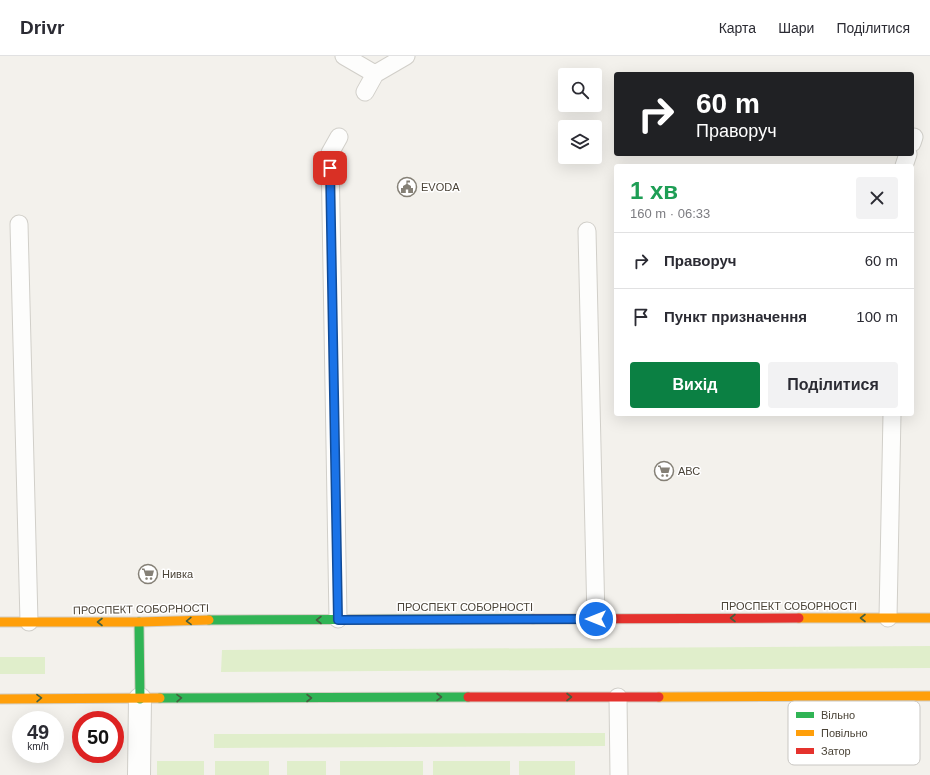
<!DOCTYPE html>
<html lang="uk">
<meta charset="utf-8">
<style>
body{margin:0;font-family:Arial,sans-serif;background:#f2f2f3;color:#2b2b33;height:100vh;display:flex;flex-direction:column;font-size:15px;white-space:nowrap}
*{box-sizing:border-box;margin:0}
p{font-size:13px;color:#7c7c81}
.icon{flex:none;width:22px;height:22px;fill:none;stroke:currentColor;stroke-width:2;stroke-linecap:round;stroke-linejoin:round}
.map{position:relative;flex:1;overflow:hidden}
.panel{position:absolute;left:614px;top:108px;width:300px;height:252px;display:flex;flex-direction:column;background:#fff;border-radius:4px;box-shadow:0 4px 16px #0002}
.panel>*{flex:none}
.top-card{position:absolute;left:614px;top:16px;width:300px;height:84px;border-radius:4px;box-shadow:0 4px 16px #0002;background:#202124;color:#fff;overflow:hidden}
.tools{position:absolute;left:558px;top:12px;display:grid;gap:8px}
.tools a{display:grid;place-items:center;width:44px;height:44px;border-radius:4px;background:#fff;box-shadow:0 4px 16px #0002;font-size:20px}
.speed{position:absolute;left:12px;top:655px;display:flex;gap:8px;font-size:20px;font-weight:700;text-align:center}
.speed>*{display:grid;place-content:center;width:52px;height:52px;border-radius:50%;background:#fff;box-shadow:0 4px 16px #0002;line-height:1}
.speed small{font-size:10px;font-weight:400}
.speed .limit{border:6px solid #d22;background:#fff;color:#111}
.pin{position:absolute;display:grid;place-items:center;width:34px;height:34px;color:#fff;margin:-17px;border-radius:8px;box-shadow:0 2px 6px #0006}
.me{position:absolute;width:44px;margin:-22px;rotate:270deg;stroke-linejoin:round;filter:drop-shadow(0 0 3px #0008)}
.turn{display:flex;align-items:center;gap:14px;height:84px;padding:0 16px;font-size:18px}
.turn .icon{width:52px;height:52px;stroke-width:2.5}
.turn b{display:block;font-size:28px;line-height:34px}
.round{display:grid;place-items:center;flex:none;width:42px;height:42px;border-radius:4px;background:#f2f2f3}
.summary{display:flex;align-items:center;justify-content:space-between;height:68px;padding:0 16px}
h1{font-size:24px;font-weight:800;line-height:30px;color:#1e9e55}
.cta{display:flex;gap:8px;margin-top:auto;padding:8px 16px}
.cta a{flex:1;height:46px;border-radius:4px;background:#0b8043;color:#fff;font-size:16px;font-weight:800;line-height:46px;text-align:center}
.cta a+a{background:#f2f2f3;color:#2b2b33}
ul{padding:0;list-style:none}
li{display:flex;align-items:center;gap:12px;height:56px;padding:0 16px;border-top:1px solid #e1e1e2}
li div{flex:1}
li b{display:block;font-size:15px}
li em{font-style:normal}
header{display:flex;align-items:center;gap:24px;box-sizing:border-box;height:56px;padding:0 20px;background:#fff;border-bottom:1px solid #e1e1e2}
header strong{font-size:19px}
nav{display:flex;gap:22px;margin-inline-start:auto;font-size:14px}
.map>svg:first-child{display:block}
.green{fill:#e0eecb}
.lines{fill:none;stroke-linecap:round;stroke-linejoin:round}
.lane-casing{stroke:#d1cfc9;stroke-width:19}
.street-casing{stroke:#d1cfc9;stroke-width:24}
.fast-casing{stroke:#d3cec3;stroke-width:11}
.slow-casing{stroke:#d3cec3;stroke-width:11}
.jam-casing{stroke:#d3cec3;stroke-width:11}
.lane{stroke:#fdfdfc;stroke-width:17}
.street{stroke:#fdfdfc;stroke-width:22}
.fast{stroke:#30b455;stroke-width:9}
.slow{stroke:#ff9f0a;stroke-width:9}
.jam{stroke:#e5322d;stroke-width:9}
.oneway{stroke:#445f3e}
.route-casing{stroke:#114b97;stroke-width:10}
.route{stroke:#1a73e8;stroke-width:7}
.labels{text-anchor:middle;stroke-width:3;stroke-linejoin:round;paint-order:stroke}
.poi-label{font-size:11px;fill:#4a4337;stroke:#fff;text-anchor:start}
.street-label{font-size:11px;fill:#4a4337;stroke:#fff}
.key{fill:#fff;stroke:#c9c7c3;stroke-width:1}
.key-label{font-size:11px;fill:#4a4337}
</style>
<header>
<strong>Drivr</strong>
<nav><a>Карта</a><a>Шари</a><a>Поділитися</a></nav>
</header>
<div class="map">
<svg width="930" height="719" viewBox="0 0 930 719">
<rect width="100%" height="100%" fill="#f3f1ec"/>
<!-- green -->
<path class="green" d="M 930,590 L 930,612 L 221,616 L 222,594 Z
M 0,601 L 45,601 L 45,618 L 0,618 Z
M 605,677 L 605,690 L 214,692 L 214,678 Z
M 157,705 L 204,705 L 204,719 L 157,719 Z
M 215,705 L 269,705 L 269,719 L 215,719 Z
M 287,705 L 326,705 L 326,719 L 287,719 Z
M 340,705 L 423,705 L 423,719 L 340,719 Z
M 433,705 L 510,705 L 510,719 L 433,719 Z
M 519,705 L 575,705 L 575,719 L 519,719 Z"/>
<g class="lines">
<defs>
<path id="lane" d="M 344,0 L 375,18
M 365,36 L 375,18 L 406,0
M 912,87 L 914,81
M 904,110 L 908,98
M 19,168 L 29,566
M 587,175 L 596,563
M 888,562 L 892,358
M 338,563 L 330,97 L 339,81
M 618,641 L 619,719"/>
<path id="street" d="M 139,719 L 140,643"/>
<path id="fast" d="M 209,564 L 533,563
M 139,566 L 140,643
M 160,642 L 468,641"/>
<path id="slow" d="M 799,562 L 930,562
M 0,566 L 139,566 L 209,564
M 659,641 L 930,640
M 0,643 L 160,642"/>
<path id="jam" d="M 533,563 L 799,562
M 468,641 L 659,641"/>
</defs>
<!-- lane casing -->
<use href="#lane" class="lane-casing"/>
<!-- street casing -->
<use href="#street" class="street-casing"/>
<!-- fast casing -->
<use href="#fast" class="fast-casing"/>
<!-- slow casing -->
<use href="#slow" class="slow-casing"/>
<!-- jam casing -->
<use href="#jam" class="jam-casing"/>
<!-- lane -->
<use href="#lane" class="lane"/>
<!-- street -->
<use href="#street" class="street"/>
<!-- fast -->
<use href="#fast" class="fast"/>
<!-- slow -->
<use href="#slow" class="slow"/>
<!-- jam -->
<use href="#jam" class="jam"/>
</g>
<!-- one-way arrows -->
<defs><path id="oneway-chevron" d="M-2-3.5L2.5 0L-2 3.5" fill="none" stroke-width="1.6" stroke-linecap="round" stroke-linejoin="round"/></defs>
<g class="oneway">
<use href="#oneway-chevron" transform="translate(733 562) rotate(180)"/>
<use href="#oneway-chevron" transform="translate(863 562) rotate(180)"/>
<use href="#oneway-chevron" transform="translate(319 564) rotate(180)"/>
<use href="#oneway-chevron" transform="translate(189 565) rotate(179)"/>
<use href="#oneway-chevron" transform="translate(100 566) rotate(-180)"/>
<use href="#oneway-chevron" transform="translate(439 641)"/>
<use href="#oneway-chevron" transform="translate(569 641)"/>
<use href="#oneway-chevron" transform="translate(39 642) rotate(-1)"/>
<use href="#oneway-chevron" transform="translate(179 642) rotate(-1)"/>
<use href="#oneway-chevron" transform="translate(309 642)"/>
</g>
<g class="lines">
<defs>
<path id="route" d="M 330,112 L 338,564 L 596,563"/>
</defs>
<!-- route casing -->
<use href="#route" class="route-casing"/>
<!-- route -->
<use href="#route" class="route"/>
</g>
<!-- icons -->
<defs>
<symbol id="civic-ring" viewBox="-11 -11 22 22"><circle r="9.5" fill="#fff" stroke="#858076" stroke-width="1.5"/><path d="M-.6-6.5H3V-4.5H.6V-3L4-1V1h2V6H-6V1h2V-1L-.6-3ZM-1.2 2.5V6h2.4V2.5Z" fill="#858076"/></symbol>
<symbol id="supermarket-ring" viewBox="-11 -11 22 22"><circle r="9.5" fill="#fff" stroke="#858076" stroke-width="1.5"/><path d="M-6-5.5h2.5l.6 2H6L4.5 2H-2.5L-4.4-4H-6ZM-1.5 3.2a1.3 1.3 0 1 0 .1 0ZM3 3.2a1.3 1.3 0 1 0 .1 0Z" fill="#858076"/></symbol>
</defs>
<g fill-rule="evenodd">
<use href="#civic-ring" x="396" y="120" width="22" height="22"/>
<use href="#supermarket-ring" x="653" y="404" width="22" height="22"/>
<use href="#supermarket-ring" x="137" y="507" width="22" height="22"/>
</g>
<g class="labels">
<!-- poi labels -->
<g class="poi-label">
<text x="421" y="135">EVODA</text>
<text x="678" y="419">АВС</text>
<text x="162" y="522">Нивка</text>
</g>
<!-- street labels -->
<g class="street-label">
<text x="789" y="554">ПРОСПЕКТ СОБОРНОСТІ</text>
<text x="465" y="555">ПРОСПЕКТ СОБОРНОСТІ</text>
<text transform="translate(141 553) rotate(-1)" y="4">ПРОСПЕКТ СОБОРНОСТІ</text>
</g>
</g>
<!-- legend -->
<rect x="788" y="645" width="132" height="64" rx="6" class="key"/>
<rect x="796" y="656" width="18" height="6" fill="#30b455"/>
<rect x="796" y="674" width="18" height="6" fill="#ff9f0a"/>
<rect x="796" y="692" width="18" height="6" fill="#e5322d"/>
<g class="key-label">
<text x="821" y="663">Вільно</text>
<text x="821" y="681">Повільно</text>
<text x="821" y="699">Затор</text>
</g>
</svg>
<div class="tools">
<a><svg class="icon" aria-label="search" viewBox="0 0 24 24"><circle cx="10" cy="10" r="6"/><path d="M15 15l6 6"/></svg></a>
<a><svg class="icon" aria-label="layers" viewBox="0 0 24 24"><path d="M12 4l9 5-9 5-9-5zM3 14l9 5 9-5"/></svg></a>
</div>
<div class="speed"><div>49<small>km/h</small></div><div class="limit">50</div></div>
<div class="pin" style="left:330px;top:112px;background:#d93025"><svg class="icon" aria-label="arrive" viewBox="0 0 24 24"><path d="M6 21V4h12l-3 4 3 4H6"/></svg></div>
<svg class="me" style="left:596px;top:563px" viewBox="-20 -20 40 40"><circle r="17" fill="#1a73e8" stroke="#fff" stroke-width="3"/><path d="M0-11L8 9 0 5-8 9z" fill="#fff"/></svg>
<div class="top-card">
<div class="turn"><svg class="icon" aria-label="right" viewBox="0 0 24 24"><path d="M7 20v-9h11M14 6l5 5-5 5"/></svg><div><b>60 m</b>Праворуч</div></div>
</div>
<section class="panel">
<div class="summary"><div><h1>1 хв</h1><p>160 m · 06:33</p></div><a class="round"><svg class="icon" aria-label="close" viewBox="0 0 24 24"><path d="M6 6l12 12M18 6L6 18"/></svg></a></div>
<ul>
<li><svg class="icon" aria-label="right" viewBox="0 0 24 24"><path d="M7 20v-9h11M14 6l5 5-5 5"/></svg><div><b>Праворуч</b></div><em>60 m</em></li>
<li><svg class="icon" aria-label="arrive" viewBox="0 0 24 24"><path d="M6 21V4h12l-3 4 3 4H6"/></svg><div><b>Пункт призначення</b></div><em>100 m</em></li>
</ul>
<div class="cta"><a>Вихід</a><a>Поділитися</a></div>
</section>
</div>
